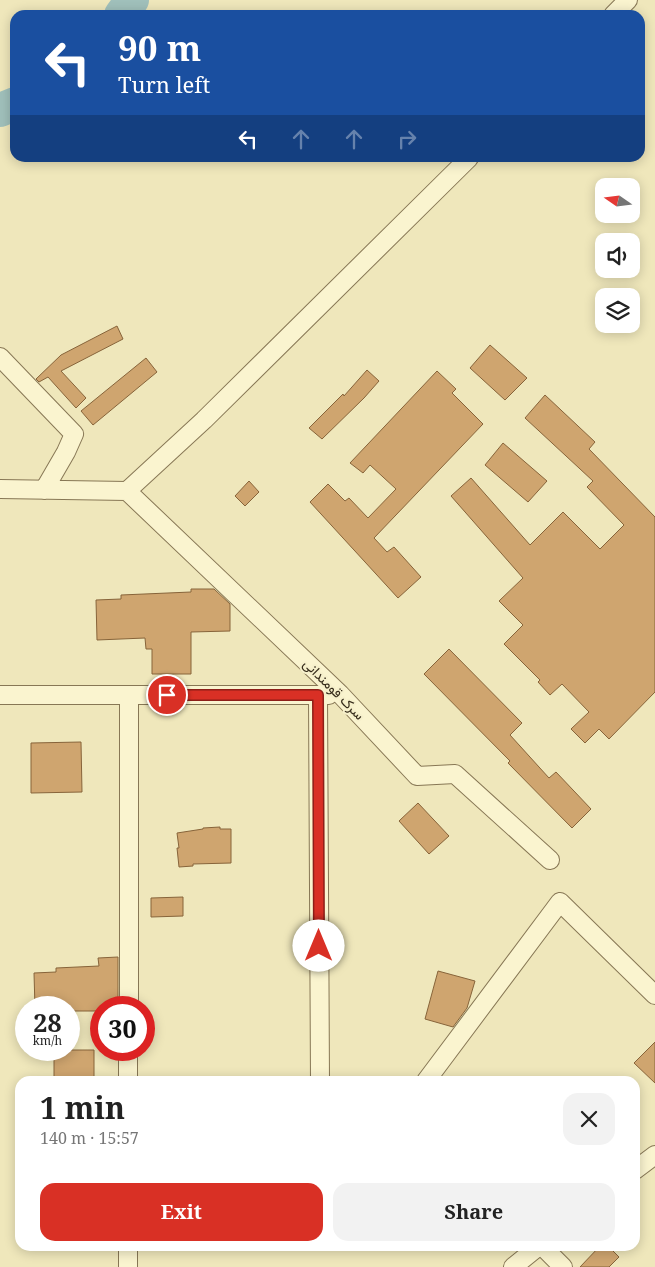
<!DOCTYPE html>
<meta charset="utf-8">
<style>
body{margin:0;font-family:"Noto Serif",Vazirmatn,serif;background:#f2f2f2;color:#222;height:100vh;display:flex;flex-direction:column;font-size:19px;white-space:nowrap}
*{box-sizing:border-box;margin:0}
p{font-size:16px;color:#767676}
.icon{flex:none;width:28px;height:28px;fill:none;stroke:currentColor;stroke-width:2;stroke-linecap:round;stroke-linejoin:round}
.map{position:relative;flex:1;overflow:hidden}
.panel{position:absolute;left:15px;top:1076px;width:625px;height:175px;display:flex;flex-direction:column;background:#fff;border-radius:15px;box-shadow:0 2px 12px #0003}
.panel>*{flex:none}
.guide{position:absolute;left:10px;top:10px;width:635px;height:152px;border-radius:15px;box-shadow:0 2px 12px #0003;background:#1a4fa0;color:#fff;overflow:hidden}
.needle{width:32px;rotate:284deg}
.buttons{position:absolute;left:595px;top:178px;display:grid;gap:10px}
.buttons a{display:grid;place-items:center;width:45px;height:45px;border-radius:10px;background:#fff;box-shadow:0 2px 12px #0003;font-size:25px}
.speed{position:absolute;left:15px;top:996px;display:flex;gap:10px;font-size:25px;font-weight:700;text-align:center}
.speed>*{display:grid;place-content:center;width:65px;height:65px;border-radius:50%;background:#fff;box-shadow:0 2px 12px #0003;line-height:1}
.speed small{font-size:12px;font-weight:400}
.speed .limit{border:8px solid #d22;background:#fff;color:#111}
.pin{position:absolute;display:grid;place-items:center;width:42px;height:42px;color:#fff;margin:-21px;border:2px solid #fff;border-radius:50%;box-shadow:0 1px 5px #0007}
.me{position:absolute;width:55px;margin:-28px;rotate:0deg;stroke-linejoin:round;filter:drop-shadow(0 0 4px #0008)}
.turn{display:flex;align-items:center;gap:18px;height:105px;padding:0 25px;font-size:22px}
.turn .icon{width:65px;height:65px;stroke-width:2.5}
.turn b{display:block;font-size:35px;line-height:42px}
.lanes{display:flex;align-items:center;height:48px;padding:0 25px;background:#0003;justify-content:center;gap:25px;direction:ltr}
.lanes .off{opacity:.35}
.round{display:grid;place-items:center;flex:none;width:52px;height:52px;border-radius:15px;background:#f2f2f2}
.headline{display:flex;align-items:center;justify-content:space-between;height:85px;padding:0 25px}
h1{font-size:30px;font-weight:700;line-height:38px}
.button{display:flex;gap:10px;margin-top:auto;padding:10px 25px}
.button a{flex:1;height:58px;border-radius:15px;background:#d93025;color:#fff;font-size:20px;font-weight:700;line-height:58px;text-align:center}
.button a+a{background:#f2f2f2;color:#222}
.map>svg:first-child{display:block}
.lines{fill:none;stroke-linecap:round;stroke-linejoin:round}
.river{stroke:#a0c0bb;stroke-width:34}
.building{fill:#cfa56f;stroke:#87643a}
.street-casing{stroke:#877755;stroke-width:20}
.street{stroke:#faf4cf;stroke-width:18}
.route-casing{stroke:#8d1f18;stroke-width:12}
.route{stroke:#d93025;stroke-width:9}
.labels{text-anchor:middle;stroke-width:4;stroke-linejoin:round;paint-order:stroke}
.street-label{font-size:14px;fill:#352b1a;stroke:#f6f0cb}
</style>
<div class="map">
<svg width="655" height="1267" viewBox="0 0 655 1267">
<rect width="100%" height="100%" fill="#efe7bb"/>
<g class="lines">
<!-- river -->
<path class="river" d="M 121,15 L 132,0
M 0,110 L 15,104"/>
</g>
<!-- building -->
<path class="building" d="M 117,326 L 123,339 L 61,371 L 86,398 L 76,408 L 48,377 L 39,382 L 36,379 L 61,355 Z
M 490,345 L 527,378 L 505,400 L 470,368 Z
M 146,358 L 157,372 L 93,425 L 81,411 Z
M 367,370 L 379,381 L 364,398 L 322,439 L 309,428 L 343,394 L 344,396 Z
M 437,371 L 456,389 L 452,393 L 483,424 L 374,538 L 387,552 L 394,547 L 421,577 L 398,598 L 310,502 L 328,484 L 345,501 L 349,498 L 368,518 L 396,489 L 370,465 L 363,473 L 350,463 Z
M 545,395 L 595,442 L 589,449 L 655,517 L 655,692 L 609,739 L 599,729 L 585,743 L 571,729 L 589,712 L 562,684 L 550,695 L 538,682 L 540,680 L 504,644 L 523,625 L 499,601 L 523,578 L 451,496 L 471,478 L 530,545 L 563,512 L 600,549 L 624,525 L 587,487 L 593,481 L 525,418 Z
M 503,443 L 547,481 L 528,502 L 485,465 Z
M 249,481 L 259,492 L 245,506 L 235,496 Z
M 191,589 L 214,589 L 230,604 L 230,631 L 191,632 L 191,674 L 152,674 L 152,649 L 146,649 L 145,638 L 97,640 L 96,600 L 121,599 L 121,595 L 191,592 Z
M 449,649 L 522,723 L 510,735 L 549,778 L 556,772 L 591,809 L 572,828 L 508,763 L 510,761 L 424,674 Z
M 81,742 L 82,792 L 31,793 L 31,743 Z
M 418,803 L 449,836 L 429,854 L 399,821 Z
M 220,827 L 220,829 L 231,829 L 231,863 L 193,864 L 193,866 L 179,867 L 177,848 L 179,848 L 177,833 L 203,829 L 203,828 Z
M 183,897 L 183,916 L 151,917 L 151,898 Z
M 118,957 L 118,1008 L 101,1008 L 101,1011 L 69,1011 L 69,1008 L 35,1008 L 34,973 L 56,972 L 56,968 L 99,966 L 98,958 Z
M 438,971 L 475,981 L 467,1008 L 453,1027 L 425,1019 Z
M 655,1042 L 655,1083 L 634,1063 Z
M 54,1050 L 94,1050 L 94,1079 L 54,1079 Z
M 600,1246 L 608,1246 L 619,1257 L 609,1267 L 580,1267 Z"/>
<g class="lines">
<defs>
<path id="street" d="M 613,15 L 628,0
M 0,357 L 74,434 L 66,452 L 44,490
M 0,489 L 127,491 L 204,420 L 469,158
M 127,491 L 340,694 L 417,776 L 455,774 L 550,860
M 0,695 L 329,695
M 318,695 L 320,1081
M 129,1008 L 129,695
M 128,1081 L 128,1050
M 426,1081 L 560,902 L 655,995
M 635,1170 L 655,1155
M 542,1246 L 563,1267
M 128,1267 L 128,1246
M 513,1267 L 539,1246"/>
</defs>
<!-- street casing -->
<use href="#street" class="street-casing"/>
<!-- street -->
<use href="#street" class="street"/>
</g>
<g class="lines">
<defs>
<path id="route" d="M 167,695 L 318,695 L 319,946"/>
</defs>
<!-- route casing -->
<use href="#route" class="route-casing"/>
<!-- route -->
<use href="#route" class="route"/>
</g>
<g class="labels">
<!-- street labels -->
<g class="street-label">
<text transform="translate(334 689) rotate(45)" y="5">سرک قومندانی</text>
</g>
</g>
</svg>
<div class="buttons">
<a><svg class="needle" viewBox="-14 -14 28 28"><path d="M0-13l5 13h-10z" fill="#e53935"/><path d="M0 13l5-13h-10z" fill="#767676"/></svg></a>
<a><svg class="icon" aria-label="sound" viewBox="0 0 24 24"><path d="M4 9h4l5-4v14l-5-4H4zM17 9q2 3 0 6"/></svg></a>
<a><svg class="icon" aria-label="layers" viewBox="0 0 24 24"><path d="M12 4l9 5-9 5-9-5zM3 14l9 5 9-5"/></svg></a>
</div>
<div class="speed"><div>28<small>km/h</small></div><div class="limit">30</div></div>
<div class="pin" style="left:167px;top:695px;background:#d93025"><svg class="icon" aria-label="arrive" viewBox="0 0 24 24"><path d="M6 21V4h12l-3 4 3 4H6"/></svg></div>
<svg class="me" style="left:319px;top:946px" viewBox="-20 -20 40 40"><circle r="19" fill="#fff"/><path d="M0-13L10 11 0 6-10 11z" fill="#d93025"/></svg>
<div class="guide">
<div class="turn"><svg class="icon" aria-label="left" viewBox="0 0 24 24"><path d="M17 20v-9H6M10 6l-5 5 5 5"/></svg><div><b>90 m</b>Turn left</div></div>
<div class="lanes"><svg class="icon" aria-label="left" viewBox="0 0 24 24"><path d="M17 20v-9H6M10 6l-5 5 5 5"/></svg><svg class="icon off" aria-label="ahead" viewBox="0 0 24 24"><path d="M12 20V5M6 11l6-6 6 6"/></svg><svg class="icon off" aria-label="ahead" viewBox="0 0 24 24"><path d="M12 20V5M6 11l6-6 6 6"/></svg><svg class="icon off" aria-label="right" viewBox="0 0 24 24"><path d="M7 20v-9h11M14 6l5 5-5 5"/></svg></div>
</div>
<section class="panel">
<div class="headline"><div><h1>1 min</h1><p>140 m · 15:57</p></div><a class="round"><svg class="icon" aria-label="close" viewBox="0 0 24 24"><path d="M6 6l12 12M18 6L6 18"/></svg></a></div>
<div class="button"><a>Exit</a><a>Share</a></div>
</section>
</div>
